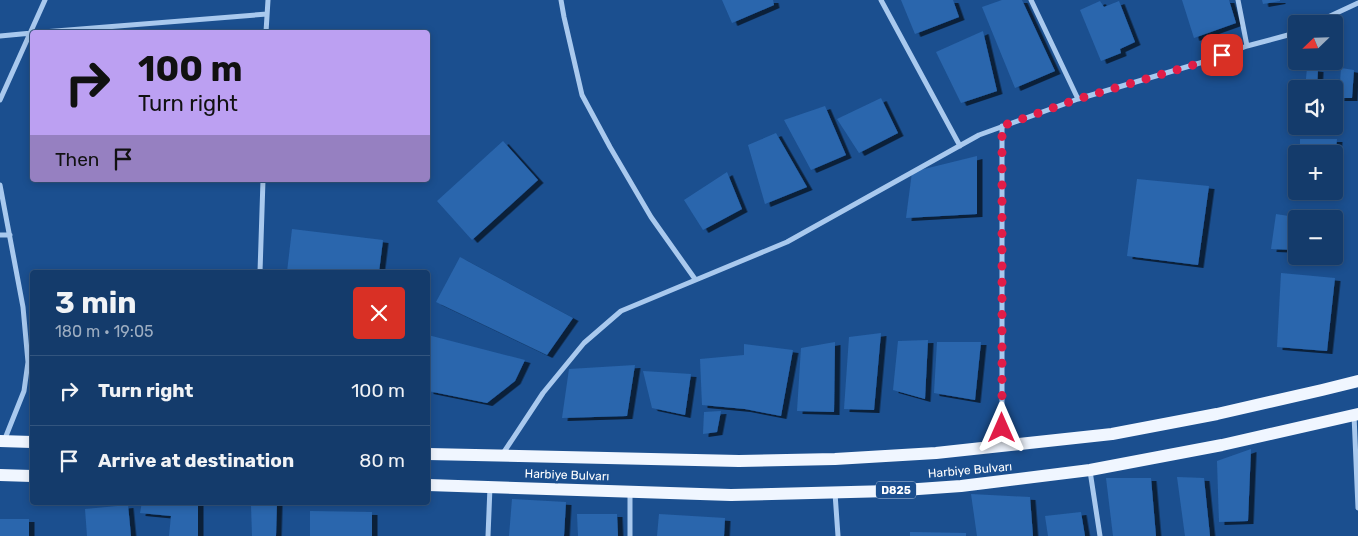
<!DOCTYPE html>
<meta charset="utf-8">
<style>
body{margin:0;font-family:Rubik,sans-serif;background:#1d4271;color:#f1f3f6;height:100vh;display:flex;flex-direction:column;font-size:19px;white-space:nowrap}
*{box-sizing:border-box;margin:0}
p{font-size:16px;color:#9dadc1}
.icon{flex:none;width:28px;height:28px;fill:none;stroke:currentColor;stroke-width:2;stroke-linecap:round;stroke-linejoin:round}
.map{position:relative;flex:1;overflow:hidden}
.side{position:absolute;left:30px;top:270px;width:400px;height:235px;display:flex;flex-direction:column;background:#143b6b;border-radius:5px;box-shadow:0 2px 8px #0003,0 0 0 1px #33557e}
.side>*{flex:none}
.hud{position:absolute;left:30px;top:30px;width:400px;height:152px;border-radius:5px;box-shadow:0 2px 8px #0003,0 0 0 1px #33557e;background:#bca0f2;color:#111;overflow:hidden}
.needle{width:32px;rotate:247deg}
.tools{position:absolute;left:1288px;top:15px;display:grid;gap:10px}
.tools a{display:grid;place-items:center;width:55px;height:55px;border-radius:5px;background:#143b6b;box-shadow:0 2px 8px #0003,0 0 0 1px #33557e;font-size:25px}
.pin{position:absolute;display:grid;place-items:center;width:42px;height:42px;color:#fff;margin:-21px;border-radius:10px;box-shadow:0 2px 8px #0006}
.me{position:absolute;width:55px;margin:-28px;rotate:0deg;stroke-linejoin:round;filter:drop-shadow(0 0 4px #0008)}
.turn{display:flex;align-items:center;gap:18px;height:105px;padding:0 25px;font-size:22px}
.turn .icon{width:65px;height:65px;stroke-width:2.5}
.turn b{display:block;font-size:35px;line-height:42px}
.then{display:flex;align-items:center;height:48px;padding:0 25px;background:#0003;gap:10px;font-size:19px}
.round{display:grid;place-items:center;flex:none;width:52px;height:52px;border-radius:5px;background:#1d4271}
.overview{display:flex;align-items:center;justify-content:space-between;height:85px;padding:0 25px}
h1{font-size:30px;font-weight:700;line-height:38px}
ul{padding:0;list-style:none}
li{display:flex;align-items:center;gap:15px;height:70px;padding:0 25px;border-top:1px solid #33557e}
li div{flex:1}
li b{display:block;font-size:19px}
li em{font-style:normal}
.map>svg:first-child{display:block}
.building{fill:#2a66ad;filter:url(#shadow)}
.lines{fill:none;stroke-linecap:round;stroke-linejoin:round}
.minor{stroke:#a9c9ee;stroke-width:5}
.primary{stroke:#f0f6ff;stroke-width:12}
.route{stroke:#e11d48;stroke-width:9;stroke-dasharray:0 16.2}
.labels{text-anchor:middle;stroke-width:5;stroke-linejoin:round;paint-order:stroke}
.shield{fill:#1b4f8f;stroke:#bbcadd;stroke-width:1}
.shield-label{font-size:11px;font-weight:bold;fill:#fff}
.street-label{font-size:12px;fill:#fff;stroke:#1b4f8f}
</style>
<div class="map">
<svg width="1358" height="536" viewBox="0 0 1358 536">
<defs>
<filter id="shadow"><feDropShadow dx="5.5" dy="3" stdDeviation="0" flood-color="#0009"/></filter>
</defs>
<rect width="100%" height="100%" fill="#1b4f8f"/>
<!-- building -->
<path class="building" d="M 722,0 L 773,0 L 774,5 L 732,23 Z
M 901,0 L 953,0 L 959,17 L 915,34 Z
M 1002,0 L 1022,0 L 1055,71 L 1015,88 L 982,7 Z
M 1182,0 L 1229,0 L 1236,23 L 1194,38 Z
M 1262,0 L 1280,0 L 1280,1 L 1263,4 Z
M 1100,1 L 1104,7 L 1119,1 L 1135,42 L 1120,49 L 1121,53 L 1101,61 L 1080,10 Z
M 983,31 L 997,91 L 961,103 L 936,52 Z
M 1307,68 L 1318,69 L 1317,89 L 1305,89 Z
M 1341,68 L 1354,70 L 1352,98 L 1339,98 Z
M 1292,95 L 1296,95 L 1296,109 L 1291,108 Z
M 881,98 L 898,133 L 859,153 L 837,119 Z
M 825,106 L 846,155 L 811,170 L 784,120 Z
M 776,133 L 807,187 L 765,204 L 748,145 Z
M 1300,139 L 1337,139 L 1335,159 L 1334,159 L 1334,154 L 1300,154 Z
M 503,141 L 538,180 L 472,240 L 437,201 Z
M 977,156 L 977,214 L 906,218 L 912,172 Z
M 727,172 L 742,209 L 703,230 L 684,200 Z
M 1137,179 L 1209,186 L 1198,265 L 1127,256 Z
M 1276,214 L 1301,218 L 1301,219 L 1296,219 L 1296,250 L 1271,249 Z
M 292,229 L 383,240 L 379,272 L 287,272 Z
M 460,257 L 573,318 L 547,355 L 436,302 Z
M 1281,273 L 1335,278 L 1327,351 L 1277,347 Z
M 881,333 L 874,410 L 844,409 L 849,337 Z
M 428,335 L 525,360 L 515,381 L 487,403 L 428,391 Z
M 928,340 L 925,399 L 893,390 L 898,341 Z
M 835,342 L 834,412 L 797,411 L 801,348 Z
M 937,342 L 981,342 L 975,400 L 934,393 Z
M 744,344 L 793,350 L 781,416 L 745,409 L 702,405 L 700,359 L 744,355 Z
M 635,365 L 627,416 L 562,418 L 569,369 Z
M 643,371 L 691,374 L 685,415 L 652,408 Z
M 721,411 L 717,432 L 703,434 L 704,412 Z
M 1251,449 L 1248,521 L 1219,522 L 1217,461 Z
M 1177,477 L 1204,478 L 1210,536 L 1185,536 Z
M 1106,478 L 1151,478 L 1156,536 L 1113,536 Z
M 971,494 L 1030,497 L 1033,536 L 977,536 Z
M 512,499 L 566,502 L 564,536 L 509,536 Z
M 142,502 L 198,502 L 198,536 L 169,536 L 171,516 L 140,513 Z
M 267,502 L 277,502 L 276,536 L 252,536 L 251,505 Z
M 128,505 L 131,536 L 87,536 L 85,509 Z
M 310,511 L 372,512 L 372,536 L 310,536 Z
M 1081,512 L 1085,536 L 1048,536 L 1045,516 Z
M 577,514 L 617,514 L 618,536 L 578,536 Z
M 659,514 L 725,518 L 724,536 L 657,536 Z
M 0,519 L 29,519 L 29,536 L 0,536 Z
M 910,532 L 966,533 L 966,536 L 910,536 Z"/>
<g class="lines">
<!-- minor -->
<path class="minor" d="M 561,0 L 564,17 L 582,95 L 610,147 L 651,217 L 695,279
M 881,0 L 960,146
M 1031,0 L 1078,99
M 1238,0 L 1247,46
M 1313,24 L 1358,3
M 43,32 L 267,14
M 266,32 L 268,0
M 0,36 L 32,33
M 0,100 L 45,0
M 0,185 L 23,307 L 28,362 L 24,391 L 4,441
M 0,235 L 10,235
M 260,272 L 263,180
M 1354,415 L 1358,508
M 1002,446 L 1002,126
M 502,455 L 543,393 L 584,343 L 621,311 L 787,242 L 979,135 L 1078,99 L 1210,60 L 1247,46 L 1288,35 L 1296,31
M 1090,471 L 1100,536
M 835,493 L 838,536
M 488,536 L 490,487
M 630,536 L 630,492"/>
<!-- primary -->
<path class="primary" d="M 0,441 L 32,442
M 428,454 L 739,461 L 835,459 L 936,453 L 1112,434 L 1217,414 L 1322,390 L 1358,381
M 0,475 L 32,476
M 428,485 L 731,495 L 890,491 L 961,486 L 1090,470 L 1222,445 L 1358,414"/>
</g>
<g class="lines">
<!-- route -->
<path class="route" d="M 1002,428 L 1002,126 L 1078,99 L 1210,60 L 1222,55"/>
</g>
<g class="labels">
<!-- shield labels -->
<rect class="shield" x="876" y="481.5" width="40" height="17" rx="4"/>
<g class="shield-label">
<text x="896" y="494">D825</text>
</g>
<!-- street labels -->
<g class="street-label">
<text transform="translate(970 470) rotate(-5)" y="4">Harbiye Bulvarı</text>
<text transform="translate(567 475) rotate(2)" y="4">Harbiye Bulvarı</text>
</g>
</g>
</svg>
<div class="tools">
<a><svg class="needle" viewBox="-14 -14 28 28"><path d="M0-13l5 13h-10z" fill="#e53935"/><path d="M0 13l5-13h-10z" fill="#9dadc1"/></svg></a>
<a><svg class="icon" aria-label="sound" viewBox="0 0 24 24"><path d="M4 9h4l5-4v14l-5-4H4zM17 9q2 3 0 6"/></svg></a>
<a>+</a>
<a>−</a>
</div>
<div class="pin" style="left:1222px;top:55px;background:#d93025"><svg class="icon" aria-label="arrive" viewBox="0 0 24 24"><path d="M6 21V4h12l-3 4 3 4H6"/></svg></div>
<svg class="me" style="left:1002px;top:428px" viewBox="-20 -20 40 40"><path d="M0-17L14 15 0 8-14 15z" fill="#e11d48" stroke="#fff" stroke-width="4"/></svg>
<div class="hud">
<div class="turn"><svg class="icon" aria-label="right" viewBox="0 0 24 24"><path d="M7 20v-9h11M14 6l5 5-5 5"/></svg><div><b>100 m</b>Turn right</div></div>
<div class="then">Then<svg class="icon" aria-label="arrive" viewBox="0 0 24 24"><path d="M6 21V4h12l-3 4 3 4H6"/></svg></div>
</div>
<section class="side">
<div class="overview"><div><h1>3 min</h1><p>180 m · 19:05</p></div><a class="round" style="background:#d93025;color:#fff"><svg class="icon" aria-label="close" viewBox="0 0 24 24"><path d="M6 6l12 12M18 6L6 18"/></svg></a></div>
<ul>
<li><svg class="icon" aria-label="right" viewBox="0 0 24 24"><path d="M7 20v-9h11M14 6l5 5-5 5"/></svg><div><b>Turn right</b></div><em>100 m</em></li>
<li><svg class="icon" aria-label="arrive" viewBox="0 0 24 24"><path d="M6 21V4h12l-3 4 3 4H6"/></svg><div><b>Arrive at destination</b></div><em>80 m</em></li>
</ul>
</section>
</div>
